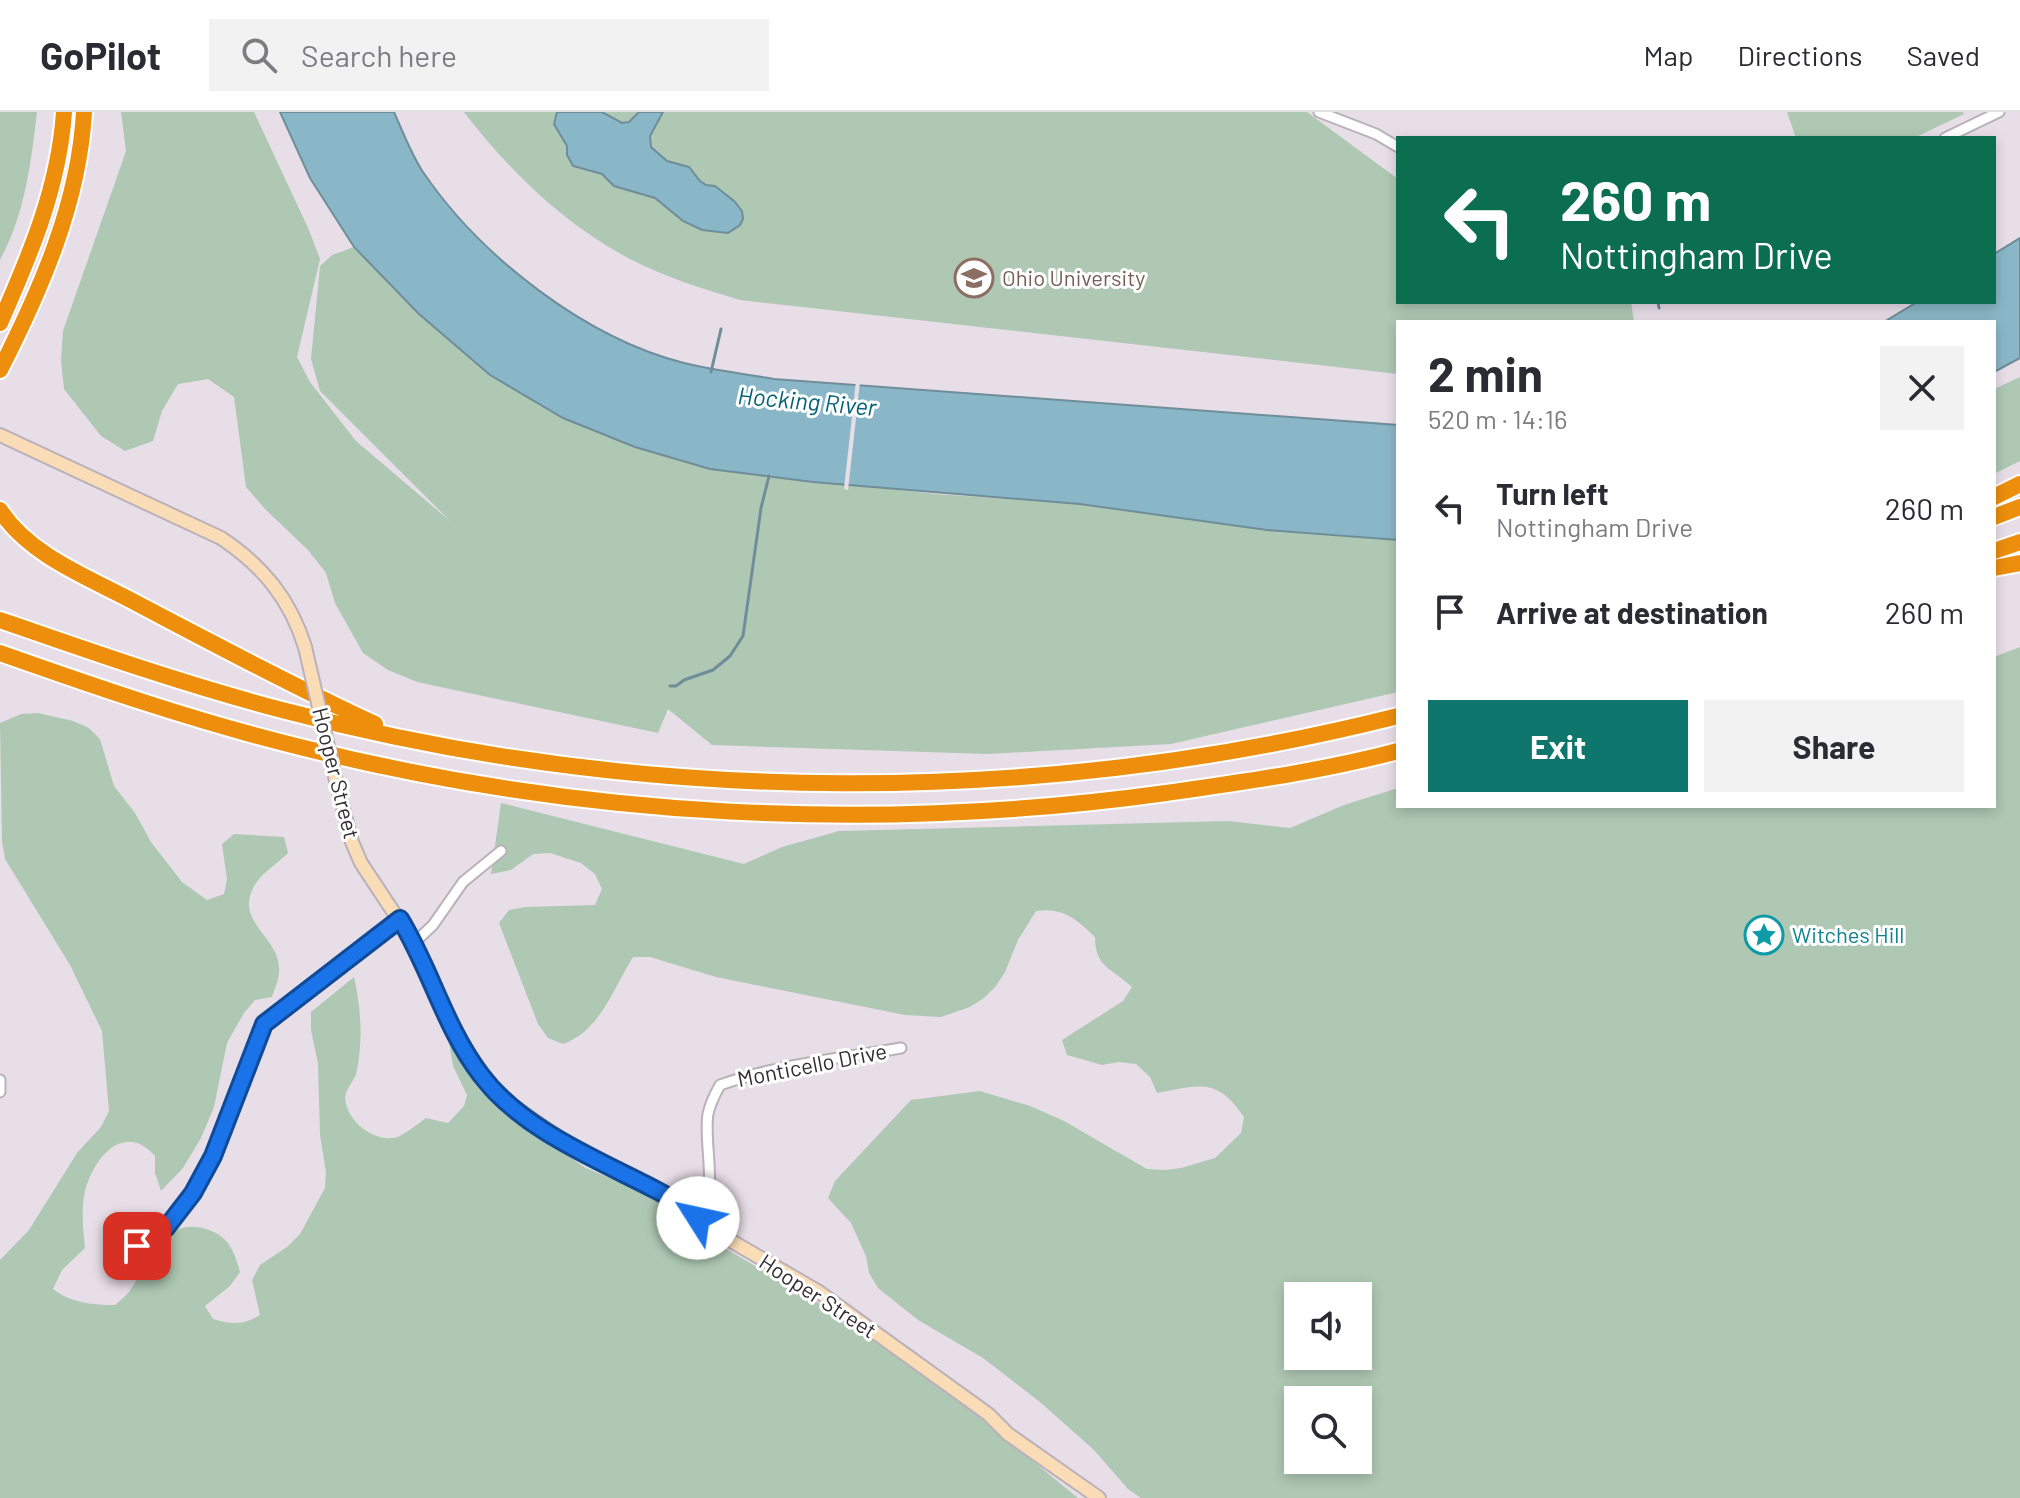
<!DOCTYPE html>
<meta charset="utf-8">
<style>
body{margin:0;font-family:Barlow,sans-serif;background:#f2f2f3;color:#2b2b33;height:100vh;display:flex;flex-direction:column;font-size:30px;white-space:nowrap}
*{box-sizing:border-box;margin:0}
p{font-size:26px;color:#7c7c81}
.icon{flex:none;width:44px;height:44px;fill:none;stroke:currentColor;stroke-width:2;stroke-linecap:round;stroke-linejoin:round}
.map{position:relative;flex:1;overflow:hidden}
.details{position:absolute;left:1396px;top:208px;width:600px;height:488px;display:flex;flex-direction:column;background:#fff;border-radius:0px;box-shadow:0 4px 12px #0003}
.details>*{flex:none}
.hud{position:absolute;left:1396px;top:24px;width:600px;height:168px;border-radius:0px;box-shadow:0 4px 12px #0003;background:#0b6e4f;color:#fff;overflow:hidden}
.buttons{position:absolute;left:1284px;top:1170px;display:grid;gap:16px}
.buttons a{display:grid;place-items:center;width:88px;height:88px;border-radius:0px;background:#fff;box-shadow:0 4px 12px #0003;font-size:40px}
.pin{position:absolute;display:grid;place-items:center;width:68px;height:68px;color:#fff;margin:-34px;border-radius:16px;box-shadow:0 4px 12px #0006}
.me{position:absolute;width:88px;margin:-44px;rotate:305deg;stroke-linejoin:round;filter:drop-shadow(0 0 6px #0008)}
.turn{display:flex;align-items:center;gap:28px;height:168px;padding:0 32px;font-size:36px}
.turn .icon{width:104px;height:104px;stroke-width:2.5}
.turn b{display:block;font-size:56px;line-height:68px}
.round{display:grid;place-items:center;flex:none;width:84px;height:84px;border-radius:0px;background:#f2f2f3}
.head{display:flex;align-items:center;justify-content:space-between;height:136px;padding:0 32px}
h1{font-size:48px;font-weight:700;line-height:60px}
.cta{display:flex;gap:16px;margin-top:auto;padding:16px 32px}
.cta a{flex:1;height:92px;border-radius:0px;background:#0f766e;color:#fff;font-size:32px;font-weight:700;line-height:92px;text-align:center}
.cta a+a{background:#f2f2f3;color:#2b2b33}
ul{padding:0;list-style:none}
li{display:flex;align-items:center;gap:24px;height:104px;padding:0 32px}
li div{flex:1}
li b{display:block;font-size:30px}
li em{font-style:normal}
header{display:flex;align-items:center;gap:48px;box-sizing:border-box;height:112px;padding:0 40px;background:#fff;border-bottom:2px solid #e1e1e2}
header strong{font-size:38px}
nav{display:flex;gap:44px;margin-inline-start:auto;font-size:28px}
.search{width:560px;height:72px;background:#f2f2f3;display:flex;align-items:center;gap:20px;box-sizing:border-box;padding:0 28px;border-radius:0px;color:#7c7c81;font-size:30px}
.map>svg:first-child{display:block}
.green{fill:#aec8b3;fill-rule:evenodd}
.water{fill:#8ab7c7;stroke:#6f8e9a;stroke-width:2}
.pier{fill:#e8dee8}
.lines{fill:none;stroke-linecap:round;stroke-linejoin:round}
.stream{stroke:#6f8e9a;stroke-width:3}
.street-casing{stroke:#bbb1ba;stroke-width:13}
.secondary-casing{stroke:#bbb1ba;stroke-width:16}
.highway-casing{stroke:#fff;stroke-width:20}
.street{stroke:#fff;stroke-width:9}
.secondary{stroke:#faddb6;stroke-width:12}
.highway{stroke:#ed8e0c;stroke-width:16}
.secondary-bridge-casing{stroke:#bbb1ba;stroke-width:16;stroke-linecap:butt}
.secondary-bridge{stroke:#faddb6;stroke-width:12}
.route-casing{stroke:#114b97;stroke-width:20}
.route{stroke:#1a73e8;stroke-width:14}
.labels{text-anchor:middle;stroke-width:6;stroke-linejoin:round;paint-order:stroke}
.education-label{font-size:22px;fill:#785e54;stroke:#fff;text-anchor:start}
.street-label{font-size:22px;fill:#312d30;stroke:#fff}
.culture-label{font-size:22px;fill:#0d838f;stroke:#fff;text-anchor:start}
.water-label{font-size:24px;font-style:italic;fill:#036177;stroke:#fff}
</style>
<header>
<strong>GoPilot</strong>
<div class="search"><svg class="icon" aria-label="search" viewBox="0 0 24 24"><circle cx="10" cy="10" r="6"/><path d="M15 15l6 6"/></svg>Search here</div>
<nav><a>Map</a><a>Directions</a><a>Saved</a></nav>
</header>
<div class="map">
<svg width="2020" height="1386" viewBox="0 0 2020 1386">
<rect width="100%" height="100%" fill="#e8dee8"/>
<!-- green -->
<path class="green" d="M 0,0 L 37,0 C 31,51 25,102 0,148 Z
M 121,0 L 254,0 L 309,118 L 320,147 L 297,245 L 310,270 L 356,329 L 450,409 L 320,279 L 311,247 L 320,154 L 332,143 L 354,135 L 419,202 L 490,263 L 563,306 L 635,335 L 710,357 L 936,382 L 1080,392 L 1267,418 L 1398,428 L 1398,580 L 1171,632 L 988,642 L 712,633 L 668,597 L 658,621 L 417,570 L 388,558 L 363,541 L 335,491 L 326,461 L 308,438 L 265,397 L 246,375 L 234,285 L 208,267 L 178,272 L 162,299 L 153,329 L 125,339 L 101,324 L 64,277 L 61,248 L 63,219 L 126,39 Z
M 464,0 L 1307,0 L 1398,67 L 1398,190 L 1631,190 L 1634,210 L 1398,210 L 1398,262 L 740,188 C 703,177 665,165 630,147 C 564,112 509,59 464,0 Z
M 1787,0 L 1963,0 L 1964,2 L 1914,26 L 1796,26 Z
M 2020,265 L 2020,349 L 1994,362 L 1994,277 Z
M 2020,535 L 2020,1386 L 1141,1386 L 1128,1377 L 1094,1338 L 1040,1290 L 983,1246 L 918,1208 L 878,1176 L 869,1161 L 866,1144 L 851,1111 L 828,1086 L 835,1069 L 911,988 L 980,979 L 1030,994 L 1064,1009 L 1147,1057 L 1165,1058 L 1181,1056 L 1215,1046 L 1241,1021 L 1244,1005 C 1217,965 1200,973 1157,981 L 1150,965 L 1136,952 L 1119,950 L 1102,953 L 1067,943 L 1062,928 L 1123,889 L 1132,875 C 1112,856 1095,856 1095,825 C 1077,807 1062,795 1036,799 L 1018,828 L 1005,860 L 996,874 L 984,886 L 970,895 L 941,905 L 905,903 L 716,865 L 650,845 L 633,845 C 613,877 600,919 563,932 L 548,926 L 538,912 L 499,811 L 509,798 L 526,795 L 595,793 L 602,777 L 595,762 L 581,751 L 550,741 L 533,742 L 511,758 L 491,762 L 501,691 L 744,752 L 782,735 L 839,719 L 1228,709 L 1290,716 L 1344,693 L 1398,676 L 1398,694 L 1994,694 L 1994,545 ZM 1298,1184 L 1358,1184 L 1358,1244 L 1298,1244 ZM 1298,1288 L 1358,1288 L 1358,1348 L 1298,1348 Z
M 38,601 L 73,609 L 89,616 L 100,627 L 114,674 L 135,701 L 151,730 L 182,770 L 207,788 L 224,782 L 227,767 L 222,732 L 234,722 L 284,725 L 288,741 C 278,751 259,763 253,776 C 236,810 278,825 279,855 C 280,866 275,875 272,885 L 255,888 L 244,901 L 227,931 L 214,995 L 201,1026 L 183,1056 L 161,1079 L 155,1061 L 155,1044 C 124,1009 94,1045 85,1079 C 81,1098 83,1117 85,1136 L 62,1158 L 53,1177 C 71,1191 93,1193 115,1193 C 120,1189 125,1184 129,1180 C 148,1153 163,1101 209,1118 C 229,1125 235,1141 240,1160 L 230,1174 L 205,1194 L 213,1207 C 232,1213 243,1213 260,1203 L 252,1168 L 260,1153 L 287,1135 L 300,1122 L 325,1076 L 326,1060 L 320,1023 L 318,952 L 311,918 L 311,900 L 354,865 C 361,896 363,927 357,958 C 355,971 342,977 346,992 C 351,1013 379,1033 400,1024 C 409,1019 417,1012 426,1006 L 448,1011 L 464,994 L 467,983 L 453,954 L 448,924 L 480,979 L 584,1055 L 660,1088 L 721,1134 L 861,1216 L 963,1292 L 1078,1386 L 0,1386 L 0,1148 L 29,1118 L 77,1041 L 101,1015 L 109,999 L 102,919 L 70,853 L 5,747 L 2,729 L 0,611 L 21,602 Z"/>
<!-- water -->
<path class="water" d="M 280,0 L 394,0 C 403,20 411,42 423,60 C 480,144 585,226 684,251 C 713,258 744,262 774,267 L 1398,313 L 1398,428 L 1267,418 L 1080,392 L 813,370 L 710,357 L 635,335 L 563,306 L 490,263 L 419,202 L 354,135 L 310,66 Z
M 557,0 L 602,0 L 622,11 L 629,10 L 639,0 L 663,0 L 650,24 L 651,35 L 667,49 L 689,55 L 700,69 L 706,73 L 715,74 L 734,89 L 742,99 L 743,107 L 740,113 L 728,121 L 702,118 L 683,109 L 655,86 L 614,74 L 602,62 L 573,54 L 567,43 L 567,34 L 554,12 Z
M 2020,126 L 2020,246 L 1994,260 L 1994,210 L 1884,210 L 1917,190 L 1994,190 L 1994,142 Z"/>
<!-- pier -->
<path class="pier" d="M 856,269 L 860,270 L 848,378 L 844,377 Z"/>
<g class="lines">
<!-- stream -->
<path class="stream" d="M 1658,190 L 1659,196
M 711,260 L 721,217
M 670,574 L 676,574 L 684,568 L 713,558 L 730,544 L 743,524 L 761,396 L 769,364"/>
<defs>
<path id="street" d="M 1319,0 L 1376,22 L 1398,35
M 1945,26 L 1999,0
M 414,831 L 433,813 L 463,770 L 501,739
M 0,968 L 0,980
M 698,1106 C 720,1086 703,1031 708,1002 C 710,992 715,982 720,973 C 775,953 842,946 901,936
M 118,1145 L 166,1116 L 185,1094 L 213,1044 L 250,943 L 269,906 L 400,807"/>
<path id="secondary" d="M 0,323 L 221,426 C 263,454 290,487 305,535
M 337,673 L 352,730 L 361,751 L 414,831 L 455,924 L 481,964 L 501,986 L 580,1040 L 661,1080 L 733,1130 L 819,1180 L 988,1302 L 1008,1322 L 1099,1386"/>
<path id="highway" d="M 0,211 C 30,143 59,75 64,0
M 0,258 C 41,177 79,91 84,0
M 1994,385 L 2020,372
M 0,398 C 30,445 93,467 140,493 C 218,534 295,575 375,612
M 1994,405 L 2020,395
M 1994,439 L 2020,430
M 1994,456 L 2020,451
M 0,508 C 95,541 189,574 286,599 C 647,694 1037,695 1398,604
M 0,541 C 99,576 198,610 300,635 C 583,706 878,721 1166,681 C 1243,670 1323,659 1398,639"/>
</defs>
<!-- street casing -->
<use href="#street" class="street-casing"/>
<!-- secondary casing -->
<use href="#secondary" class="secondary-casing"/>
<!-- highway casing -->
<use href="#highway" class="highway-casing"/>
<!-- street -->
<use href="#street" class="street"/>
<!-- secondary -->
<use href="#secondary" class="secondary"/>
<!-- highway -->
<use href="#highway" class="highway"/>
<defs>
<path id="secondary-bridge" d="M 305,535 L 337,673"/>
</defs>
<!-- secondary-bridge casing -->
<use href="#secondary-bridge" class="secondary-bridge-casing"/>
<!-- secondary-bridge -->
<use href="#secondary-bridge" class="secondary-bridge"/>
</g>
<g class="lines">
<defs>
<path id="route" d="M 137,1134 L 166,1116 L 193,1081 L 213,1044 L 264,912 L 400,807 C 431,858 445,916 481,963 C 522,1018 599,1048 658,1079 C 672,1086 685,1097 698,1106"/>
</defs>
<!-- route casing -->
<use href="#route" class="route-casing"/>
<!-- route -->
<use href="#route" class="route"/>
</g>
<!-- icons -->
<defs>
<symbol id="university-ring" viewBox="-11 -11 22 22"><circle r="9.5" fill="#fff" stroke="#8d6e63" stroke-width="1.5"/><path d="M0-5L7-2L0 1L-7-2ZM-4 1L0 2.5L4 1V4Q0 6-4 4Z" fill="#8d6e63"/></symbol>
<symbol id="sight-ring" viewBox="-11 -11 22 22"><circle r="9.5" fill="#fff" stroke="#0f9aa8" stroke-width="1.5"/><path d="M0-6L1.8-2.2L6-1.7L2.9 1.2L3.7 5.4L0 3.3L-3.7 5.4L-2.9 1.2L-6-1.7L-1.8-2.2Z" fill="#0f9aa8"/></symbol>
</defs>
<g fill-rule="evenodd">
<use href="#university-ring" x="952" y="144" width="44" height="44"/>
<use href="#sight-ring" x="1742" y="801" width="44" height="44"/>
</g>
<g class="labels">
<!-- education labels -->
<g class="education-label">
<text x="1002" y="174">Ohio University</text>
</g>
<!-- street labels -->
<g class="street-label">
<text transform="translate(336 661) rotate(76)" y="8">Hooper Street</text>
<text transform="translate(812 953) rotate(-11)" y="8">Monticello Drive</text>
<text transform="translate(818 1184) rotate(33)" y="8">Hooper Street</text>
</g>
<!-- culture labels -->
<g class="culture-label">
<text x="1792" y="831">Witches Hill</text>
</g>
<!-- water labels -->
<g class="water-label">
<text transform="translate(807 290) rotate(5)" y="8">Hocking River</text>
</g>
</g>
</svg>
<div class="buttons">
<a><svg class="icon" aria-label="sound" viewBox="0 0 24 24"><path d="M4 9h4l5-4v14l-5-4H4zM17 9q2 3 0 6"/></svg></a>
<a><svg class="icon" aria-label="search" viewBox="0 0 24 24"><circle cx="10" cy="10" r="6"/><path d="M15 15l6 6"/></svg></a>
</div>
<div class="pin" style="left:137px;top:1134px;background:#d93025"><svg class="icon" aria-label="arrive" viewBox="0 0 24 24"><path d="M6 21V4h12l-3 4 3 4H6"/></svg></div>
<svg class="me" style="left:698px;top:1106px" viewBox="-20 -20 40 40"><circle r="19" fill="#fff"/><path d="M0-13L10 11 0 6-10 11z" fill="#1a73e8"/></svg>
<div class="hud">
<div class="turn"><svg class="icon" aria-label="left" viewBox="0 0 24 24"><path d="M17 20v-9H6M10 6l-5 5 5 5"/></svg><div><b>260 m</b>Nottingham Drive</div></div>
</div>
<section class="details">
<div class="head"><div><h1>2 min</h1><p>520 m · 14:16</p></div><a class="round"><svg class="icon" aria-label="close" viewBox="0 0 24 24"><path d="M6 6l12 12M18 6L6 18"/></svg></a></div>
<ul>
<li><svg class="icon" aria-label="left" viewBox="0 0 24 24"><path d="M17 20v-9H6M10 6l-5 5 5 5"/></svg><div><b>Turn left</b><p>Nottingham Drive</p></div><em>260 m</em></li>
<li><svg class="icon" aria-label="arrive" viewBox="0 0 24 24"><path d="M6 21V4h12l-3 4 3 4H6"/></svg><div><b>Arrive at destination</b></div><em>260 m</em></li>
</ul>
<div class="cta"><a>Exit</a><a>Share</a></div>
</section>
</div>
